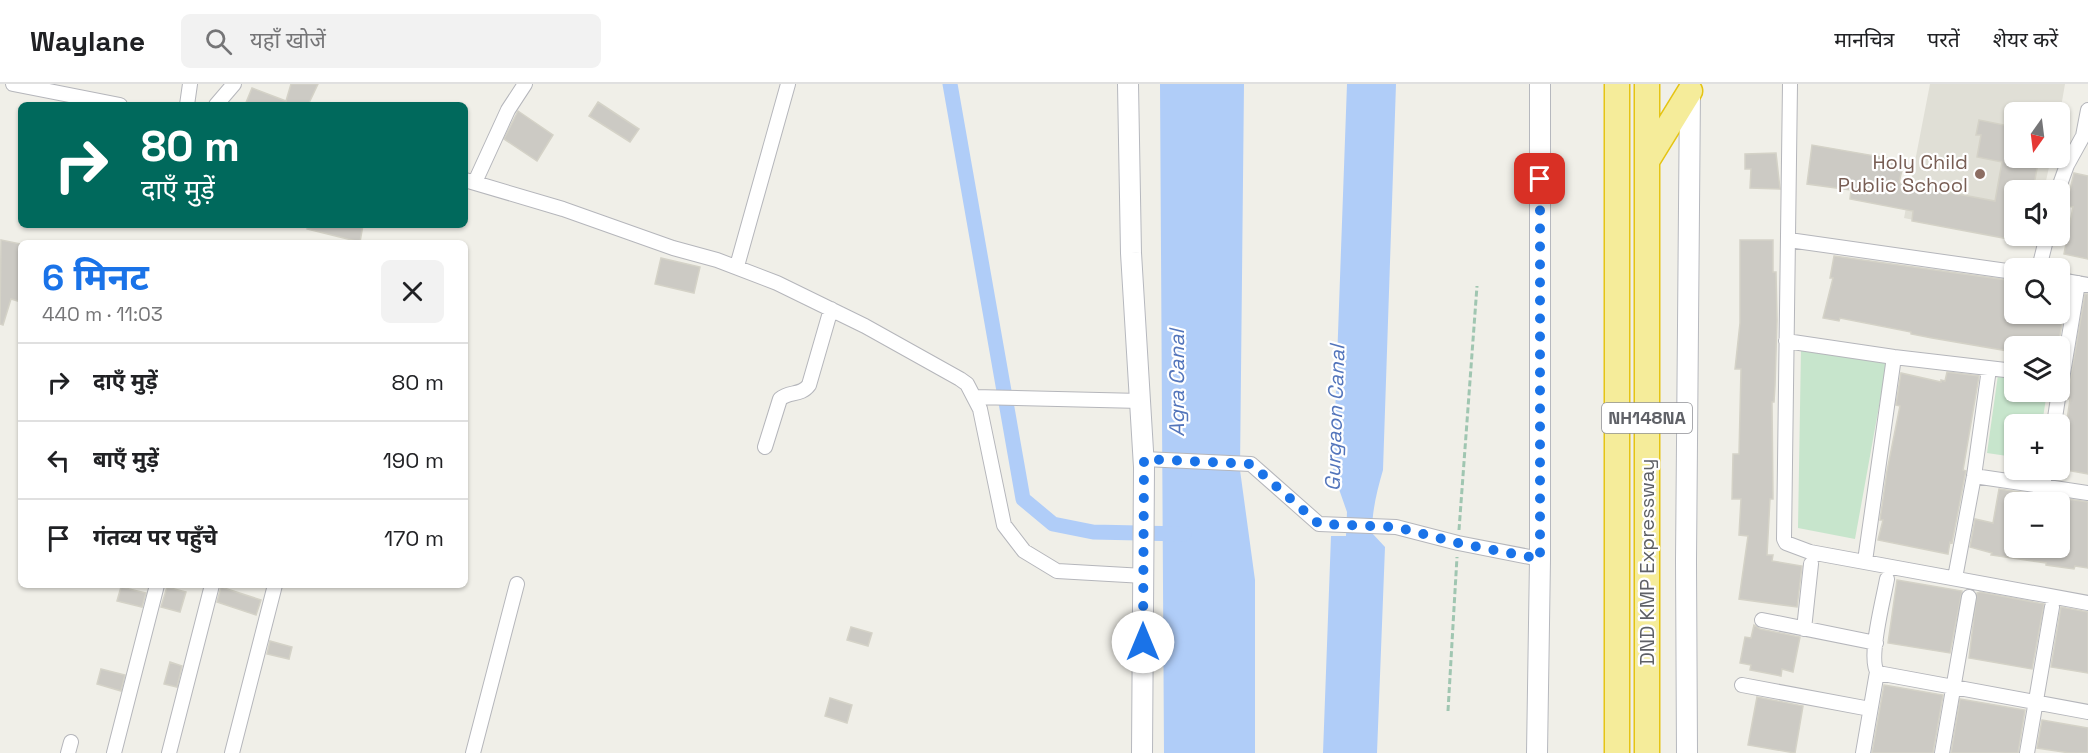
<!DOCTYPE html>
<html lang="hi">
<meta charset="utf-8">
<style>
body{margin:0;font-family:"Space Grotesk","Noto Sans Devanagari",sans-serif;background:#f2f2f2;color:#202124;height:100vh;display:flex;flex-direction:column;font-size:22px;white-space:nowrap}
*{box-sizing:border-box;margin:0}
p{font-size:20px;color:#757577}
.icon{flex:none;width:33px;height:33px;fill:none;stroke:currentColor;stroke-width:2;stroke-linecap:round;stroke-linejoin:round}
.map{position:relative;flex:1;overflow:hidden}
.details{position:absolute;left:18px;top:156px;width:450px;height:348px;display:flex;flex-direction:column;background:#fff;border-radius:9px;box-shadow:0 2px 4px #0004}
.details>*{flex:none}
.hud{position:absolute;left:18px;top:18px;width:450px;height:126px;border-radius:9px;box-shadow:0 2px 4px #0004;background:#00695c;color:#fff;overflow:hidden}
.needle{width:39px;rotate:194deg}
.tools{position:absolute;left:2004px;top:18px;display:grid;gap:12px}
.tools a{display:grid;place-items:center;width:66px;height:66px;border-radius:9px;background:#fff;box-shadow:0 2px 4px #0004;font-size:30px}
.pin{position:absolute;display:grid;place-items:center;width:51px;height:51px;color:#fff;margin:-26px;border-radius:12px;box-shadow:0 3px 9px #0006}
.me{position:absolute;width:66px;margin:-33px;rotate:0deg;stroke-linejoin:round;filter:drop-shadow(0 0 4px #0008)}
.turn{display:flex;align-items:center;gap:21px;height:126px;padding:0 24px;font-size:27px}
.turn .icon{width:78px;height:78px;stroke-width:2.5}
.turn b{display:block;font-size:42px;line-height:51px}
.round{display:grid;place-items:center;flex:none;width:63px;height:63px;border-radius:9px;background:#f2f2f2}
.headline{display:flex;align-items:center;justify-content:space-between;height:102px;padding:0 24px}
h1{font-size:36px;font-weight:700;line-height:45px;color:#1a73e8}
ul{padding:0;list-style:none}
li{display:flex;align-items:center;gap:18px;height:78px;padding:0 24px;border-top:2px solid #e0e0e0}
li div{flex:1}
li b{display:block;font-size:22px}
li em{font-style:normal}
header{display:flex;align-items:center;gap:36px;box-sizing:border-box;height:84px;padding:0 30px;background:#fff;border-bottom:2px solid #e0e0e0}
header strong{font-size:28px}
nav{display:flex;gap:33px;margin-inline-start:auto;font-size:21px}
.search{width:420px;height:54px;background:#f2f2f2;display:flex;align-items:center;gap:15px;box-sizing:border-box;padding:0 21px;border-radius:9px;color:#757577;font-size:22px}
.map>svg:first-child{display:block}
.education{fill:#e0dfd6}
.green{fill:#c7e5cc}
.water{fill:#b0cdf8}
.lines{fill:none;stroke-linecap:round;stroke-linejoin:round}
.canal{stroke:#b0cdf8;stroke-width:15}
.building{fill:#cccac4;stroke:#d4d2c7;stroke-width:1.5;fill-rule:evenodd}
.street-casing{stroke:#b5b6bb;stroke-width:16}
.secondary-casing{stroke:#b6b8be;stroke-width:22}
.highway-casing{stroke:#e5c413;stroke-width:27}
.path{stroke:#a0c6b1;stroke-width:3;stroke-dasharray:6 3;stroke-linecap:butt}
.street{stroke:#fff;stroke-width:14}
.secondary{stroke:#fff;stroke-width:20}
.highway{stroke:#f5ec9a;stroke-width:24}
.route{stroke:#1a73e8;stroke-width:10;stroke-dasharray:0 18}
.education-dot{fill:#8d6e63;stroke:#fff;stroke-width:2}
.labels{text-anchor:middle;stroke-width:4.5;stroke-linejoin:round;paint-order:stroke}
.shield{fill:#fff;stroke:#8f9095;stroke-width:1.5}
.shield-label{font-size:18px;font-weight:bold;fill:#5f6167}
.education-label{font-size:20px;fill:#785e54;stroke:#fff;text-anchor:end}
.street-label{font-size:20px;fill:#5f6167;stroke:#fff}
.water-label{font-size:21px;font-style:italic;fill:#5375bb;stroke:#fff}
</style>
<header>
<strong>Waylane</strong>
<div class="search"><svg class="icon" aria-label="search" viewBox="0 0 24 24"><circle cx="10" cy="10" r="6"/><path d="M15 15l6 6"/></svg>यहाँ खोजें</div>
<nav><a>मानचित्र</a><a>परतें</a><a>शेयर करें</a></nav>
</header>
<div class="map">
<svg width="2088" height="669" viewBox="0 0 2088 669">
<rect width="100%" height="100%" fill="#f0efe8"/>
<!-- education -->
<path class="education" d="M 1930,0 L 2065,0 L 2060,29 L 2014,28 L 2014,74 L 2051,74 L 2044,106 L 2014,106 L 2014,152 L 2035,152 L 2033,160 L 1904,134 Z"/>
<!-- green -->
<path class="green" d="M 1801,264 L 1887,278 L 1855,455 L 1798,444 Z
M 1998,291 L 2014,294 L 2014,308 L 2047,308 L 2042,340 L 2014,340 L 2014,373 L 1987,369 Z"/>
<!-- water -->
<path class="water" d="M 1160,0 L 1244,0 L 1240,386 L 1255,496 L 1255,669 L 1164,669 Z
M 1347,0 L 1396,0 L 1383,386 C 1377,407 1372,426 1372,449 L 1385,463 L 1377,669 L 1323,669 L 1331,452 L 1346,452 L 1347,428 L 1333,388 Z"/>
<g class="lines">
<!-- canal -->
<path class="canal" d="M 950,0 L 1023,415 L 1053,440 L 1093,448 L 1184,450"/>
</g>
<!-- building -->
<path class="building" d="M 291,0 L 318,0 L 308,21 L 245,21 L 252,4 L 286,17 Z
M 598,18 L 639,45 L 630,58 L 589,32 Z
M 518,27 L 553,51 L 537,77 L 504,55 Z
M 1979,36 L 2014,43 L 2014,74 L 2039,74 L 2033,106 L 2014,106 L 2014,156 L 1912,137 L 1913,127 L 1850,115 L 1851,106 L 1807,100 L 1812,61 L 1904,77 L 1899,99 L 1995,117 L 2002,78 L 1977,73 L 1981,51 L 1976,51 Z
M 1776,69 L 1780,105 L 1750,104 L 1751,85 L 1745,85 L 1745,70 Z
M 2074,89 L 2088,92 L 2088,175 L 2064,170 L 2073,123 L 2066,122 Z
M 308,141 L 363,141 L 360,158 L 307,145 Z
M 1,156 L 21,160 L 21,218 L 11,215 L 3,241 L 0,240 Z
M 1740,156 L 1773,156 L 1773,188 L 1776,188 L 1777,236 L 1775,302 L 1774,318 L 1772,318 L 1773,415 L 1770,415 L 1767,471 L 1773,471 L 1772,477 L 1802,482 L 1797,523 L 1739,515 L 1748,452 L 1739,451 L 1741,415 L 1732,415 L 1733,370 L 1739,370 L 1741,285 L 1735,285 L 1740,239 Z
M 1834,172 L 2014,197 L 2014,230 L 2060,230 L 2060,205 L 2068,207 L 2058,262 L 2014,262 L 2014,268 L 1932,254 L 1911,250 L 1911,248 L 1840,234 L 1839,237 L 1823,234 L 1833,194 L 1830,194 Z
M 661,174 L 700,183 L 694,209 L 655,200 Z
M 2085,210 L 2088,210 L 2088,390 L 2060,385 L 2070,315 L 2067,315 Z
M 1947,288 L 1979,292 L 1963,386 L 1966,387 L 1965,391 L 1952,459 L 1950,458 L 1948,470 L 1878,456 L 1883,436 L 1880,436 L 1887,387 L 1900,322 L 1896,321 L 1901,289 L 1941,298 L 1941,296 L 1945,297 Z
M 1999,405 L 2088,418 L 2088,484 L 2075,482 L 2074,485 L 2046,481 L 2046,479 L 1991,471 L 1992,469 L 1970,463 L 1975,435 L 1993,439 ZM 2014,418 L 2060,418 L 2060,464 L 2014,464 Z
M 1897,496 L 1962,507 L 1950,569 L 1888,559 Z
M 121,503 L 146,509 L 142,523 L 117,517 Z
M 167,503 L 186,508 L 180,528 L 161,523 Z
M 221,503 L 261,516 L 256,531 L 217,518 Z
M 1980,508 L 2044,520 L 2032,585 L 1969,574 L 1977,509 Z
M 2061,523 L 2088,528 L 2088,589 L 2051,583 Z
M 1754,541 L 1760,545 L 1800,553 L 1793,588 L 1782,585 L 1781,592 L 1750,586 L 1751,581 L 1740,579 L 1745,553 L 1751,554 Z
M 851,543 L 872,549 L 868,562 L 847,556 Z
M 270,557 L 292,563 L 289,575 L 267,570 Z
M 170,578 L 182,582 L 177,603 L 164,600 Z
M 101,585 L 125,591 L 121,607 L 97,600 Z
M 1884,601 L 1943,611 L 1933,669 L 1872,669 Z
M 1757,613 L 1803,622 L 1795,669 L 1748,661 Z
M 830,614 L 852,621 L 847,639 L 825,632 Z
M 1960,615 L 2025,626 L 2018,669 L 1951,669 Z
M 2042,636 L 2088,644 L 2088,669 L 2070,669 L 2037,664 Z"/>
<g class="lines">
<defs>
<path id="street" d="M 13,0 L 120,21
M 1790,0 L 1784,455 L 1786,459 L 1810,468 L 2088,519
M 187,21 L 190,0
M 216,21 L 234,0
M 465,96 L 563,125 L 673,164 L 717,176 L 777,199 L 865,242 L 960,295 L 967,300 L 980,325 L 1004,441 L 1024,467 L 1057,487 L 1144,492
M 475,98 L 508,26 L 525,0
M 2058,106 L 2067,81 L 2083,52 L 2088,26
M 1789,156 L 2014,188
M 737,182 L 788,0
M 2039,184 L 2047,152
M 2060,196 L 2088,201
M 1786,257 L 1894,273 L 2014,287
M 2060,307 L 2078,199
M 974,313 L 1141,317
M 2054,340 L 2059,308
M 765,363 L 780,315 C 789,307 801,312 809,301 L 831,225
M 1144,375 L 1251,380 L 1319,440 L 1396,443 L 1458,459 L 1540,475
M 1974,392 L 2088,409
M 2043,401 L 2046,386
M 1865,477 L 1894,273
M 1955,494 L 1974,392 L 1989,285
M 1887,495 C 1884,513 1867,576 1878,589 L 2088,628
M 1762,536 L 1876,559
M 1804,545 L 1811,480
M 1742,601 L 1870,625
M 68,669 L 71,658
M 114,669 L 157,501
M 169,669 L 212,501
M 232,669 L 275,501
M 473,669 L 517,500
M 1863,669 L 1877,588
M 1942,669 L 1969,513
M 2027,669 L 2052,523"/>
<path id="secondary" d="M 1128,0 L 1131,169 L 1144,383 L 1142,669
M 1537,669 L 1540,475 L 1540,0
M 1687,669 L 1686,477 L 1690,6"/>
<path id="highway" d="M 1647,0 L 1647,669
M 1647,77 L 1690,7
M 1617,669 L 1617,0"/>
</defs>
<!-- street casing -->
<use href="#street" class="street-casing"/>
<!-- secondary casing -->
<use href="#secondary" class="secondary-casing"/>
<!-- highway casing -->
<use href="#highway" class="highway-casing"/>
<!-- path -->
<path class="path" d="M 1459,446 L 1477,202
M 1448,627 L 1457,473"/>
<!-- street -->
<use href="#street" class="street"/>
<!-- secondary -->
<use href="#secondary" class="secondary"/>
<!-- highway -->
<use href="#highway" class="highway"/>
</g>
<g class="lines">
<!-- route -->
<path class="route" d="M 1143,558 L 1144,375 L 1251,380 L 1319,440 L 1396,443 L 1458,459 L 1540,475 L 1540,95"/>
</g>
<!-- markers -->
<circle class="education-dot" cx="1980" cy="90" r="6"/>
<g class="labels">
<!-- shield labels -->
<rect class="shield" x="1602" y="319" width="90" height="30" rx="4.5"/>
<g class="shield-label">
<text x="1647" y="340">NH148NA</text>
</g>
<!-- education labels -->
<g class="education-label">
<text x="1968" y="85">Holy Child<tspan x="1968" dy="23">Public School</tspan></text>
</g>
<!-- street labels -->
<g class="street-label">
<text transform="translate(1647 478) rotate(-90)" y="7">DND KMP Expressway</text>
</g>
<!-- water labels -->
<g class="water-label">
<text transform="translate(1177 299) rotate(-90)" y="7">Agra Canal</text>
<text transform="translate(1335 334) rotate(-88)" y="7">Gurgaon Canal</text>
</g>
</g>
</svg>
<div class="tools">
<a><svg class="needle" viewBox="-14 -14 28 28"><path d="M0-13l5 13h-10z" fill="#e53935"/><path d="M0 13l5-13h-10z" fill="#757577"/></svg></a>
<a><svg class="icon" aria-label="sound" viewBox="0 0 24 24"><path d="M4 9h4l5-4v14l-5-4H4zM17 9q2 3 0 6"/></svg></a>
<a><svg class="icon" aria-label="search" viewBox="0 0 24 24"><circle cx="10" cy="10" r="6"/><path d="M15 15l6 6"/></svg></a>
<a><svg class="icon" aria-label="layers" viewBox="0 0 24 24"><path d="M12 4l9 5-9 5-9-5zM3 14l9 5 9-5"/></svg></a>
<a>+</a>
<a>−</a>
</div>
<div class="pin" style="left:1540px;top:95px;background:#d93025"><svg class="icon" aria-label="arrive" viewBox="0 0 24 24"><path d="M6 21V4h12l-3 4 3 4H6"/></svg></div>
<svg class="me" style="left:1143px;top:558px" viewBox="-20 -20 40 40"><circle r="19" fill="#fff"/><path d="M0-13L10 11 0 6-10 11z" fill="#1a73e8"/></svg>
<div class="hud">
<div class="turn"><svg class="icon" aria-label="right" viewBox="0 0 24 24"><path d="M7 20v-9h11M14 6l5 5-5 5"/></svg><div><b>80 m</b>दाएँ मुड़ें</div></div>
</div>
<section class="details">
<div class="headline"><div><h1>6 मिनट</h1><p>440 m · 11:03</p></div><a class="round"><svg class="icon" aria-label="close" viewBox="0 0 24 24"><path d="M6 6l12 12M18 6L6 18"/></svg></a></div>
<ul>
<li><svg class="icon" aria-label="right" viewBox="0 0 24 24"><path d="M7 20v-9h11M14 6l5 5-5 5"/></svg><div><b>दाएँ मुड़ें</b></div><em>80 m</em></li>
<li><svg class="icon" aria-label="left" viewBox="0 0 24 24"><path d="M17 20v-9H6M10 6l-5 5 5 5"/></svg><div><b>बाएँ मुड़ें</b></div><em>190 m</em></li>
<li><svg class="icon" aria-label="arrive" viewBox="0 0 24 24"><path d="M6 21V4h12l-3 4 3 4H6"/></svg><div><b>गंतव्य पर पहुँचे</b></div><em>170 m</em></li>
</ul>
</section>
</div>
